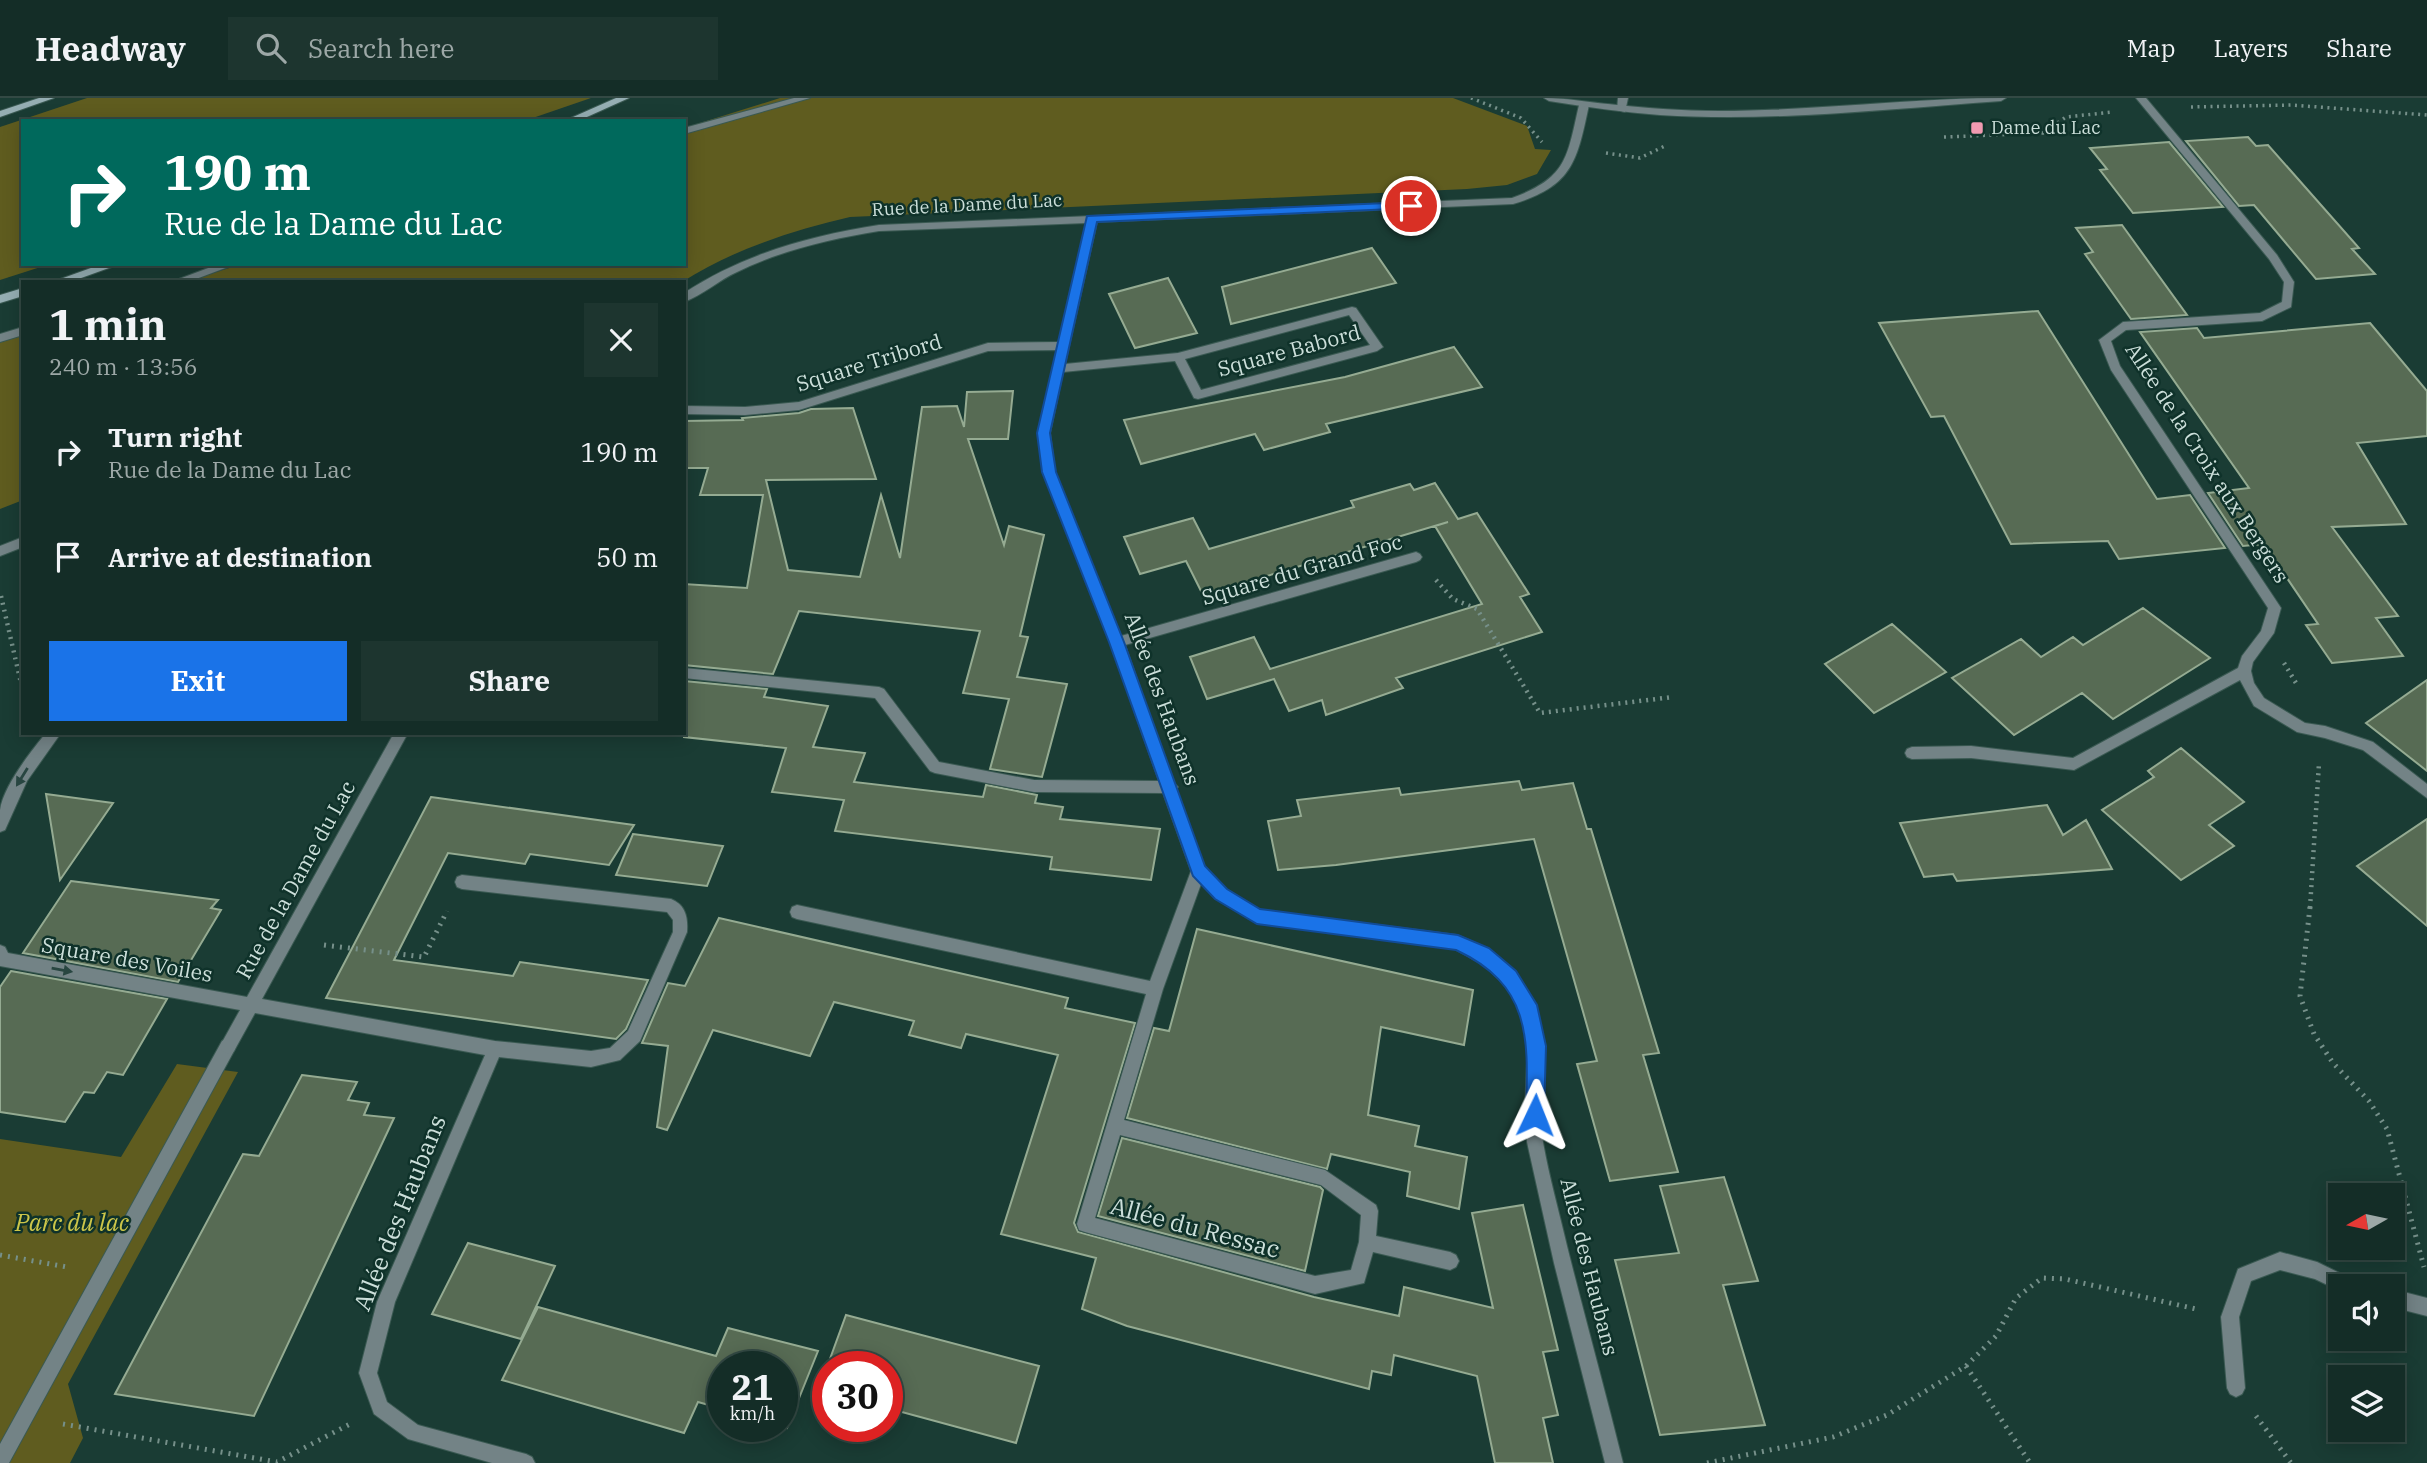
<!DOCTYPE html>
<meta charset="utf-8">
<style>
body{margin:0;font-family:"IBM Plex Serif",serif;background:#1d352f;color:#f1f3f6;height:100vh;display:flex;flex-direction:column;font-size:26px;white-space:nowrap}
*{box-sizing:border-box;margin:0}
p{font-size:23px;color:#9da8a7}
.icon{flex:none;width:38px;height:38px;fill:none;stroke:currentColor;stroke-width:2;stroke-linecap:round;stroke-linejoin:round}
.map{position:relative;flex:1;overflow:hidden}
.drawer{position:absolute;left:21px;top:182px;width:665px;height:455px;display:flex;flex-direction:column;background:#142d27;border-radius:0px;box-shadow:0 4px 18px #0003,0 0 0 2px #334944}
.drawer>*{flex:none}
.guide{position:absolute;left:21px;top:21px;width:665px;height:147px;border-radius:0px;box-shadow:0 4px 18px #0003,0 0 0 2px #334944;background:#00695c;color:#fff;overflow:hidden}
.needle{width:46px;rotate:261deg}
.fabs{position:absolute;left:2328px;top:1085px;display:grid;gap:14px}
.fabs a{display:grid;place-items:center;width:77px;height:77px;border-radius:0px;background:#142d27;box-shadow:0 4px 18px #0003,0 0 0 2px #334944;font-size:35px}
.speed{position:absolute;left:707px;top:1253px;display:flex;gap:14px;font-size:35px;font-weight:700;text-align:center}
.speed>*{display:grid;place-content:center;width:91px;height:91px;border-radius:50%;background:#142d27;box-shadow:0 4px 18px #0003,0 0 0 2px #334944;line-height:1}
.speed small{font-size:18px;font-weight:400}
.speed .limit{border:10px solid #d22;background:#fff;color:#111}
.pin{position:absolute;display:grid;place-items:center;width:60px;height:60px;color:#fff;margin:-30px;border:4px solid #fff;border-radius:50%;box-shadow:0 2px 7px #0007}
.me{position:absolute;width:77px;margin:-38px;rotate:2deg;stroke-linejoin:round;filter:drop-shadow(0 0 5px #0008)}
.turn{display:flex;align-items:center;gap:24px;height:147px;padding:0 28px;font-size:32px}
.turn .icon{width:91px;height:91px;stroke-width:2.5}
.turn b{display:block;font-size:49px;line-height:60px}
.round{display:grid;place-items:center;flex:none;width:74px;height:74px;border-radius:0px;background:#1d352f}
.headline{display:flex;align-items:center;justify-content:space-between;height:119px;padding:0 28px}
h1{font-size:42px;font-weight:800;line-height:52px}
.button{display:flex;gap:14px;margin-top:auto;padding:14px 28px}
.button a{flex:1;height:80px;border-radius:0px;background:#1a73e8;color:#fff;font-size:28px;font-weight:800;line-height:80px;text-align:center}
.button a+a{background:#1d352f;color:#f1f3f6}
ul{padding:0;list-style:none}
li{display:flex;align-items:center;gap:21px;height:105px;padding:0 28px}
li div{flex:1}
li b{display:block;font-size:26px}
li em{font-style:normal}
header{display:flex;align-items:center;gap:42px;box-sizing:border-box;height:98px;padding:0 35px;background:#142d27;border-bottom:2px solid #334944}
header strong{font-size:33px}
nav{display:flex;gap:38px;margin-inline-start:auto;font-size:24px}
.search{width:490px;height:63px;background:#1d352f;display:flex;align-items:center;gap:18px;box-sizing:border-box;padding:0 24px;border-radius:0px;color:#9da8a7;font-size:26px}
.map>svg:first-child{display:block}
.green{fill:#5f5c1f}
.building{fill:#576b54;stroke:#95ab92;stroke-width:2}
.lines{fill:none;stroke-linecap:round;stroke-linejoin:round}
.service-casing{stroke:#3a5952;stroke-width:2}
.minor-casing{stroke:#3a5952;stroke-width:2}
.tertiary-casing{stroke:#3a5952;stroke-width:2}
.secondary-casing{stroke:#3a5952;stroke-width:2}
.path-far2{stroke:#76908a;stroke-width:3.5;stroke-dasharray:2 4.5;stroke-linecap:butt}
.path-far1{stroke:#76908a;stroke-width:4.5;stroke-dasharray:2 5;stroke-linecap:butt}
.path{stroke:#76908a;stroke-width:5;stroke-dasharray:2 6;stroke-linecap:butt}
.service{fill:#738386;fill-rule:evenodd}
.minor{fill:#738386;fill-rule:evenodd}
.tertiary{fill:#738386;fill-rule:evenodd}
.secondary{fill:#95aeb3;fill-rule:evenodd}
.oneway{fill:#284641}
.route{fill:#1a73e8;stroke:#114b97;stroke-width:2}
.poi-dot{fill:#f19ab1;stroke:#0f322a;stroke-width:2.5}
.labels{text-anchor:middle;stroke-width:5;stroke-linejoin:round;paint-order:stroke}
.far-poi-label{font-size:18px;fill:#ccdfda;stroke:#0f322a;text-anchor:start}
.far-street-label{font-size:18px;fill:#ccdfda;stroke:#0f322a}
.street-label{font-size:21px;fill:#ccdfda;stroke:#0f322a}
.near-street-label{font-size:24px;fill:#ccdfda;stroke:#0f322a}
.near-park-label{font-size:24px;font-style:italic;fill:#ccc649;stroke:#0f322a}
</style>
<header>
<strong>Headway</strong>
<div class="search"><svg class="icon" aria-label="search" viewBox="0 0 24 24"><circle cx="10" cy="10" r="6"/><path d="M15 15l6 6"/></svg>Search here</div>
<nav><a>Map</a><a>Layers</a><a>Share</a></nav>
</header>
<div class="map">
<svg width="2427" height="1365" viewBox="0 0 2427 1365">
<rect width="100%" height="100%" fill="#1a3c34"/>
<!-- green -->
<path class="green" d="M 87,0 L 591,0 L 524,23 L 23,23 L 23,166 L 50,166 L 0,182 L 0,29 Z
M 780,0 L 1453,0 L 1527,28 L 1535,51 L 1551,52 L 1537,76 L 1507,87 L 1467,91 L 850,119 C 791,133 734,151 682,184 L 184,184 L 242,166 L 684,166 L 684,30 Z
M 23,232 L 23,402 L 0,411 L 0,239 Z
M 177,966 L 238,974 L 68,1286 L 83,1340 L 70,1365 L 0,1365 L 0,1041 L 121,1059 Z"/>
<!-- building -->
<path class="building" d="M 2248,39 L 2256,48 L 2268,47 L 2359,150 L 2352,151 L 2375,176 L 2316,181 L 2254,107 L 2239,108 L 2186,43 Z
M 2169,44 L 2223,109 L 2133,115 L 2100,72 L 2107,71 L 2090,50 Z
M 2122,127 L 2187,217 L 2131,221 L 2085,156 L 2093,154 L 2076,130 Z
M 1372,150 L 1396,185 L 1231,226 L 1222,189 Z
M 1168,180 L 1197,235 L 1135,250 L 1109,196 Z
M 2038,213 L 2157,401 L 2190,397 L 2225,450 L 2119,461 L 2108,443 L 2011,446 L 1944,318 L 1931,319 L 1879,225 Z
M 2370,225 L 2427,293 L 2427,338 L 2357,345 L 2406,426 L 2332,429 L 2398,518 L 2376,520 L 2403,558 L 2332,565 L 2306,527 L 2318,526 L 2264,446 L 2243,448 L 2208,395 L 2249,390 L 2140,234 L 2197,230 L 2204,240 Z
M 1454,249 L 1482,289 L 1326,326 L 1330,334 L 1264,352 L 1255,336 L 1141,366 L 1124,322 L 1345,279 Z
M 1013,293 L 1008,341 L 968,341 L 1004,447 L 1009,428 L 1044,437 L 1020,538 L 1028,539 L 1017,579 L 1067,586 L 1042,679 L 990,671 L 1009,601 L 963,595 L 980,533 L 799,513 L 773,576 L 684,567 L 684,486 L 747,490 L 763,397 L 700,397 L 708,370 L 684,370 L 684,323 L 743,322 L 742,320 L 799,315 L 811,311 L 853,310 L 876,381 L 766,382 L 788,472 L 860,479 L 881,397 L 900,460 L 922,309 L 957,308 L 964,329 L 967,294 Z
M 1435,385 L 1458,421 L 1477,415 L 1529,496 L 1520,499 L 1542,534 L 1396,580 L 1403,590 L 1326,617 L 1322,602 L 1289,613 L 1274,581 L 1207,601 L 1190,559 L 1254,539 L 1270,571 L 1482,506 L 1435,428 L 1448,424 L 1203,497 L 1186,463 L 1140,476 L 1124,439 L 1193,420 L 1209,451 L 1354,409 L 1351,403 L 1410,386 L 1414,392 Z
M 2143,510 L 2210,560 L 2113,621 L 2082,595 L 2014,637 L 1952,580 L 2021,541 L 2041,559 L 2073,539 L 2083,547 Z
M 1892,526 L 1946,574 L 1874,615 L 1825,566 Z
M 2427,582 L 2427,673 L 2366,625 Z
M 684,583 L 767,591 L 764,599 L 828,608 L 813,649 L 865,655 L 854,684 L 983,699 L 986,687 L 1037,697 L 1035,705 L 1063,709 L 1060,721 L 1160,731 L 1151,782 L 1050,771 L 1052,759 L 835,733 L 844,702 L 772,694 L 786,650 L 684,639 Z
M 2181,650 L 2244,704 L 2209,727 L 2234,748 L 2181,782 L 2102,712 L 2154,679 L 2148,673 Z
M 1519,683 L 1522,692 L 1573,685 L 1587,731 L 1591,731 L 1659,955 L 1643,957 L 1678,1074 L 1610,1083 L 1577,966 L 1597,963 L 1534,741 L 1336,767 L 1278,772 L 1268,723 L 1301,718 L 1297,702 L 1399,690 L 1401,697 Z
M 46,696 L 113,705 L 60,782 Z
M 431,699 L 634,727 L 609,767 L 530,756 L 525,766 L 448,755 L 394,862 L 513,878 L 520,864 L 648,882 L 626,931 L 616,941 L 326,900 Z
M 2047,707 L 2063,737 L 2086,722 L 2112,771 L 1957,783 L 1953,776 L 1924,779 L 1900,725 Z
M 2427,721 L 2427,828 L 2357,768 Z
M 633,736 L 723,748 L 707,788 L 616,777 Z
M 71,783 L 218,802 L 211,810 L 221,812 L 178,884 L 23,855 Z
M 719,820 L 1068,900 L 1065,910 L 1135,925 L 1074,1125 L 1078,1134 L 1314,1199 L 1399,1218 L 1404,1189 L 1493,1210 L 1472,1115 L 1523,1107 L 1558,1252 L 1543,1254 L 1558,1317 L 1543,1320 L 1553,1365 L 1495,1365 L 1477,1278 L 1394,1257 L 1391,1277 L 1372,1273 L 1369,1291 L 1127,1228 L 1082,1211 L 1096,1160 L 1001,1136 L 1058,957 L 966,936 L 961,950 L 909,937 L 914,923 L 834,904 L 810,958 L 713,932 L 667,1032 L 657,1029 L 668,948 L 642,945 L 668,885 L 685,888 Z
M 1197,831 L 1473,892 L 1464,947 L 1381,929 L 1368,1017 L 1419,1028 L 1415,1048 L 1467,1059 L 1459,1111 L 1407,1098 L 1410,1074 L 1331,1056 L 1327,1071 L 1127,1020 L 1154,930 L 1169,933 Z
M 11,873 L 167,901 L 123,977 L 107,974 L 94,995 L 84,994 L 65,1024 L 0,1014 L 0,889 Z
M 302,977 L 357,984 L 348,1002 L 369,1005 L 364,1017 L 394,1020 L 254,1318 L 115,1296 L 243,1056 L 259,1058 Z
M 1122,1040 L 1320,1089 L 1323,1092 L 1305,1173 L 1098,1118 Z
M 1724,1079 L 1758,1183 L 1723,1187 L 1765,1327 L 1660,1337 L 1615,1162 L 1679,1155 L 1660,1088 Z
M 468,1145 L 555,1168 L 521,1241 L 432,1216 Z
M 538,1209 L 716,1258 L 728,1230 L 818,1253 L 787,1330 L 782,1328 L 782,1269 L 723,1269 L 723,1311 L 698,1304 L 684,1335 L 502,1282 Z
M 846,1217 L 1039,1268 L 1016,1345 L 887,1310 L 887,1269 L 828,1269 L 828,1293 L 819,1291 Z"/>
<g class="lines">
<defs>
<path id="service" d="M 1618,0 L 1628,0 L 1625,14 L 1617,12 Z
M 23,439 L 23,449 L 0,458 L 0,448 Z
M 228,940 L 234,943 L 236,948 L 234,953 L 9,1365 L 0,1365 L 0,1346 L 222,943 Z"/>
<path id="minor" d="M 794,0 L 810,0 L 684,36 L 684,30 Z
M 2136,0 L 2146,0 L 2277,157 L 2294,184 L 2291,209 L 2262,223 L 2126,232 L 2111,243 L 2120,268 L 2281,510 L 2274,535 L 2253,564 L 2251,573 L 2254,585 L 2264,600 L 2305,625 L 2325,628 L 2373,644 L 2427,686 L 2427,700 L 2363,652 L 2325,640 L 2297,634 L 2254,608 L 2240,582 L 2074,672 L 1971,660 L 1912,661 L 1907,659 L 1905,655 L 1907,651 L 1912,649 L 1971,648 L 2073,660 L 2238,570 L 2242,558 L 2261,533 L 2268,510 L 2111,272 L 2099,242 L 2123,224 L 2260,215 L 2282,204 L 2284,184 L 2269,161 Z
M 1584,4 L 1589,7 C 1577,63 1573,88 1513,106 L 1097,124 L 1065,266 L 1178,255 L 1352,209 L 1356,210 L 1383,249 L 1377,253 L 1198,301 L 1194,300 L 1175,263 L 1063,274 L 1050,335 L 1055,374 L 1121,538 L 1416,454 L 1420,456 L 1422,459 L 1420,462 L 1416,464 L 1125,547 L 1173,684 L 1178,689 L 1176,692 L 1204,769 L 1226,791 L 1260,812 L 1457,837 C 1490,850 1521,873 1534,906 C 1552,951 1535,997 1543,1044 C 1549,1079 1559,1113 1567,1148 C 1585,1220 1605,1292 1623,1365 L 1605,1365 L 1554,1165 L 1527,1044 L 1525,1011 L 1528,941 L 1520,909 L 1509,891 L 1484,867 L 1455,851 L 1257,825 L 1216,801 L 1201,786 L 1163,891 L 1124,1022 L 1325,1072 L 1376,1107 L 1378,1113 L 1376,1138 L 1450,1154 L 1456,1157 L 1459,1163 L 1456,1169 L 1450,1172 L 1373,1154 L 1364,1185 L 1315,1196 L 1085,1134 L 1079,1132 L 1077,1126 L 1146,896 L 797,821 L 792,819 L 790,814 L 792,809 L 797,807 L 1150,883 L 1191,773 L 1163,695 L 1034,694 L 935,675 L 930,673 L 875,600 L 684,580 L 684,570 L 879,589 L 884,591 L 939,664 L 1034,682 L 1159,683 L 1110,544 L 1043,374 L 1038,335 L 1057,252 L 988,253 L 799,312 L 745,317 L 684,316 L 684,308 L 745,309 L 799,304 L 988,245 L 1059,244 L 1086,125 L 879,133 C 830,141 782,152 737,174 C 719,182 703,197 684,204 L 684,195 C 744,156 809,138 879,127 L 1512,100 C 1567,80 1567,60 1579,7 ZM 1349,217 L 1370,247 L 1201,292 L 1185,261 ZM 1120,1037 L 1321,1087 L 1361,1117 L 1359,1144 L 1351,1172 L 1315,1178 L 1095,1120 Z
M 219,166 L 236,166 L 188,184 L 171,184 Z
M 23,229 L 23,237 L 0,244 L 0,236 Z
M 46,635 L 61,635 L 27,683 L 5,732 L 0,734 C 0,727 0,719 0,712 C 3,689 31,653 46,635 Z
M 394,635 L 408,635 L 262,901 L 495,943 L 591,953 L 610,950 L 628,933 L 673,834 L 673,822 L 667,814 L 462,791 L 457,789 L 455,784 L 457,779 L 462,777 L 671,801 C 686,807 688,820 687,834 L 640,943 L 620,962 L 591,969 L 499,959 L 395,1204 L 377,1275 L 387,1304 L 418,1327 L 526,1356 L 532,1359 L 535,1365 L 492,1365 L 408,1341 L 374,1316 L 359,1275 L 377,1204 L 485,957 L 255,915 L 234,953 L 228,956 L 222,953 L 220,948 L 240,912 L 0,868 L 0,847 L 5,849 L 8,855 L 247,899 Z
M 2280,1154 L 2317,1164 L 2354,1182 L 2357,1188 L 2340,1188 L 2340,1193 L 2315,1181 L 2280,1172 L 2251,1183 L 2239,1219 L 2245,1290 L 2242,1296 L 2236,1299 L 2230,1296 L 2227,1290 L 2221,1219 L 2238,1171 Z
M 2392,1191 L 2427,1200 L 2427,1218 L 2392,1209 Z"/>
<path id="tertiary" d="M 1544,0 C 1566,0 1586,4 1608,6 C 1644,10 1682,13 1719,13 C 1815,13 1910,0 2006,0 L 2001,3 C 1888,11 1774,24 1660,17 C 1623,14 1586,9 1549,3 Z"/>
<path id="secondary" d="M 39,0 L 54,0 L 0,19 L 0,13 Z
M 616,0 L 629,0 L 578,23 L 564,23 Z
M 102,166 L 120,166 L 70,184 L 52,184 Z
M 23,190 L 23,198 L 0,205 L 0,197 Z"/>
</defs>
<!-- service casing -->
<use href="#service" class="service-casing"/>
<!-- minor casing -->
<use href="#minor" class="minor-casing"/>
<!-- tertiary casing -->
<use href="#tertiary" class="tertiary-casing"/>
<!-- secondary casing -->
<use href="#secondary" class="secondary-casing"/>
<!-- path-far2 -->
<path class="path-far2" d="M 1471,0 L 1521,20 L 1542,44
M 2191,9 L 2291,7 L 2427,17
M 1944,39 L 2043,35 L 2066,19 L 2113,14
M 1606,55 L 1640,60 L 1667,47"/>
<!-- path-far1 -->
<path class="path-far1" d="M 1436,482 L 1453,501 L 1477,511 L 1540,615 L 1673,599
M 1,498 L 23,594
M 2284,565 L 2296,585
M 2310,810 L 2319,665"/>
<!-- path -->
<path class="path" d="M 2310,809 L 2300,898 L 2314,936 L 2333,965 L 2369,1003 L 2387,1031 L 2424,1169
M 324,847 L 424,859 L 447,813
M 0,1157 L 67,1169
M 1966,1268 L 2030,1365
M 2256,1318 L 2291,1365
M 63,1326 L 277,1364 L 350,1326
M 1707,1365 L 1833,1339 L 1887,1317 L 1966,1268 L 1996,1238 L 2016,1200 L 2042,1180 L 2065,1181 L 2196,1211"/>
<!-- service -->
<use href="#service" class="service"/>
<!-- minor -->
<use href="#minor" class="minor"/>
<!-- tertiary -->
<use href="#tertiary" class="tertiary"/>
<!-- secondary -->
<use href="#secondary" class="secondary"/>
</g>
<!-- one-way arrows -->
<defs><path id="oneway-solid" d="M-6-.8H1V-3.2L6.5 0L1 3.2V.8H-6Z" transform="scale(1.75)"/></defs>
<g class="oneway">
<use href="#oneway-solid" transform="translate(22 679) rotate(122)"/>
<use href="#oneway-solid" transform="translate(62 872) rotate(10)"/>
</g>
<!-- route -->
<path class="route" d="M 1411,104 L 1415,105 L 1415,110 L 1097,124 L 1050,335 L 1056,374 L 1124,544 L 1205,768 L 1227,791 L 1260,811 L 1458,837 L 1489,850 L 1516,873 L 1537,907 L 1546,948 L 1544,1017 L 1541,1024 L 1535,1026 L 1528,1024 L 1526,1017 C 1528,943 1533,888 1456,852 L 1257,826 L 1215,801 L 1193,778 L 1109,544 L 1042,374 L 1037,335 L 1087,118 Z"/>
<!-- markers -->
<rect class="poi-dot" x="1970" y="23" width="14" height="14" rx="3.5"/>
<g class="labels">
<!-- far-poi labels -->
<g class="far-poi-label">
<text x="1991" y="36">Dame du Lac</text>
</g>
<!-- far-street labels -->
<g class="far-street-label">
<text transform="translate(967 107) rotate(-3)" y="6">Rue de la Dame du Lac</text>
</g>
<!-- street labels -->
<g class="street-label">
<text transform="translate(1289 253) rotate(-15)" y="7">Square Babord</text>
<text transform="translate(869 265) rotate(-17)" y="7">Square Tribord</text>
<text transform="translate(2207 365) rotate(57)" y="7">Allée de la Croix aux Bergers</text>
<text transform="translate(1302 472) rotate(-16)" y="7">Square du Grand Foc</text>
<text transform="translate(1162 601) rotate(70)" y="7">Allée des Haubans</text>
<text transform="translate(296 782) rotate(-61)" y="7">Rue de la Dame du Lac</text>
<text transform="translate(127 862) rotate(10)" y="7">Square des Voiles</text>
<text transform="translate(1589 1169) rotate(76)" y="7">Allée des Haubans</text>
</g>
<!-- near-street labels -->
<g class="near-street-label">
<text transform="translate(400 1115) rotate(-68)" y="8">Allée des Haubans</text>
<text transform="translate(1195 1130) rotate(15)" y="8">Allée du Ressac</text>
</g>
<!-- near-park labels -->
<g class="near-park-label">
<text x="72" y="1133">Parc du lac</text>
</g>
</g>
</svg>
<div class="fabs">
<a><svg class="needle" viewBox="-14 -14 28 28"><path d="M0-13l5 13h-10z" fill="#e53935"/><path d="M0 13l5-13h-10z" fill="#9da8a7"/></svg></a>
<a><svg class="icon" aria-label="sound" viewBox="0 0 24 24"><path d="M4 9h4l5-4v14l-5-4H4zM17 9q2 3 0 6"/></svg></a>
<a><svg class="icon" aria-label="layers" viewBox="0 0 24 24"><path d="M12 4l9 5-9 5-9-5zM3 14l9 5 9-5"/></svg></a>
</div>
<div class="speed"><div>21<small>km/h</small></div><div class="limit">30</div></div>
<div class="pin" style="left:1411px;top:108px;background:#d93025"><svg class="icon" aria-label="arrive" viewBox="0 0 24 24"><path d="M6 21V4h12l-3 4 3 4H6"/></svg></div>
<svg class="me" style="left:1535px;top:1017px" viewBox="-20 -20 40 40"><path d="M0-17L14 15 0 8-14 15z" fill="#1a73e8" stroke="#fff" stroke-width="4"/></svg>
<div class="guide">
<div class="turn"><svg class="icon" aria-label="right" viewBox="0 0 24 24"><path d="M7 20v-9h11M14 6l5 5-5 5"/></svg><div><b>190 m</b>Rue de la Dame du Lac</div></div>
</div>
<section class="drawer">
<div class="headline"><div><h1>1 min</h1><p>240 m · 13:56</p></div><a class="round"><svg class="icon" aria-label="close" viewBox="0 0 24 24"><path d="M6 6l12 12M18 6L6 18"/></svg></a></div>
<ul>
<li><svg class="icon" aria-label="right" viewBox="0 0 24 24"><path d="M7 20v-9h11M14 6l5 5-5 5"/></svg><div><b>Turn right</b><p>Rue de la Dame du Lac</p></div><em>190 m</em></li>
<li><svg class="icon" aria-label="arrive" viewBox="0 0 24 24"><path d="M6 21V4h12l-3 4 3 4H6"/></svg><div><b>Arrive at destination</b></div><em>50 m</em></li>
</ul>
<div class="button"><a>Exit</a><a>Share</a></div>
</section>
</div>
